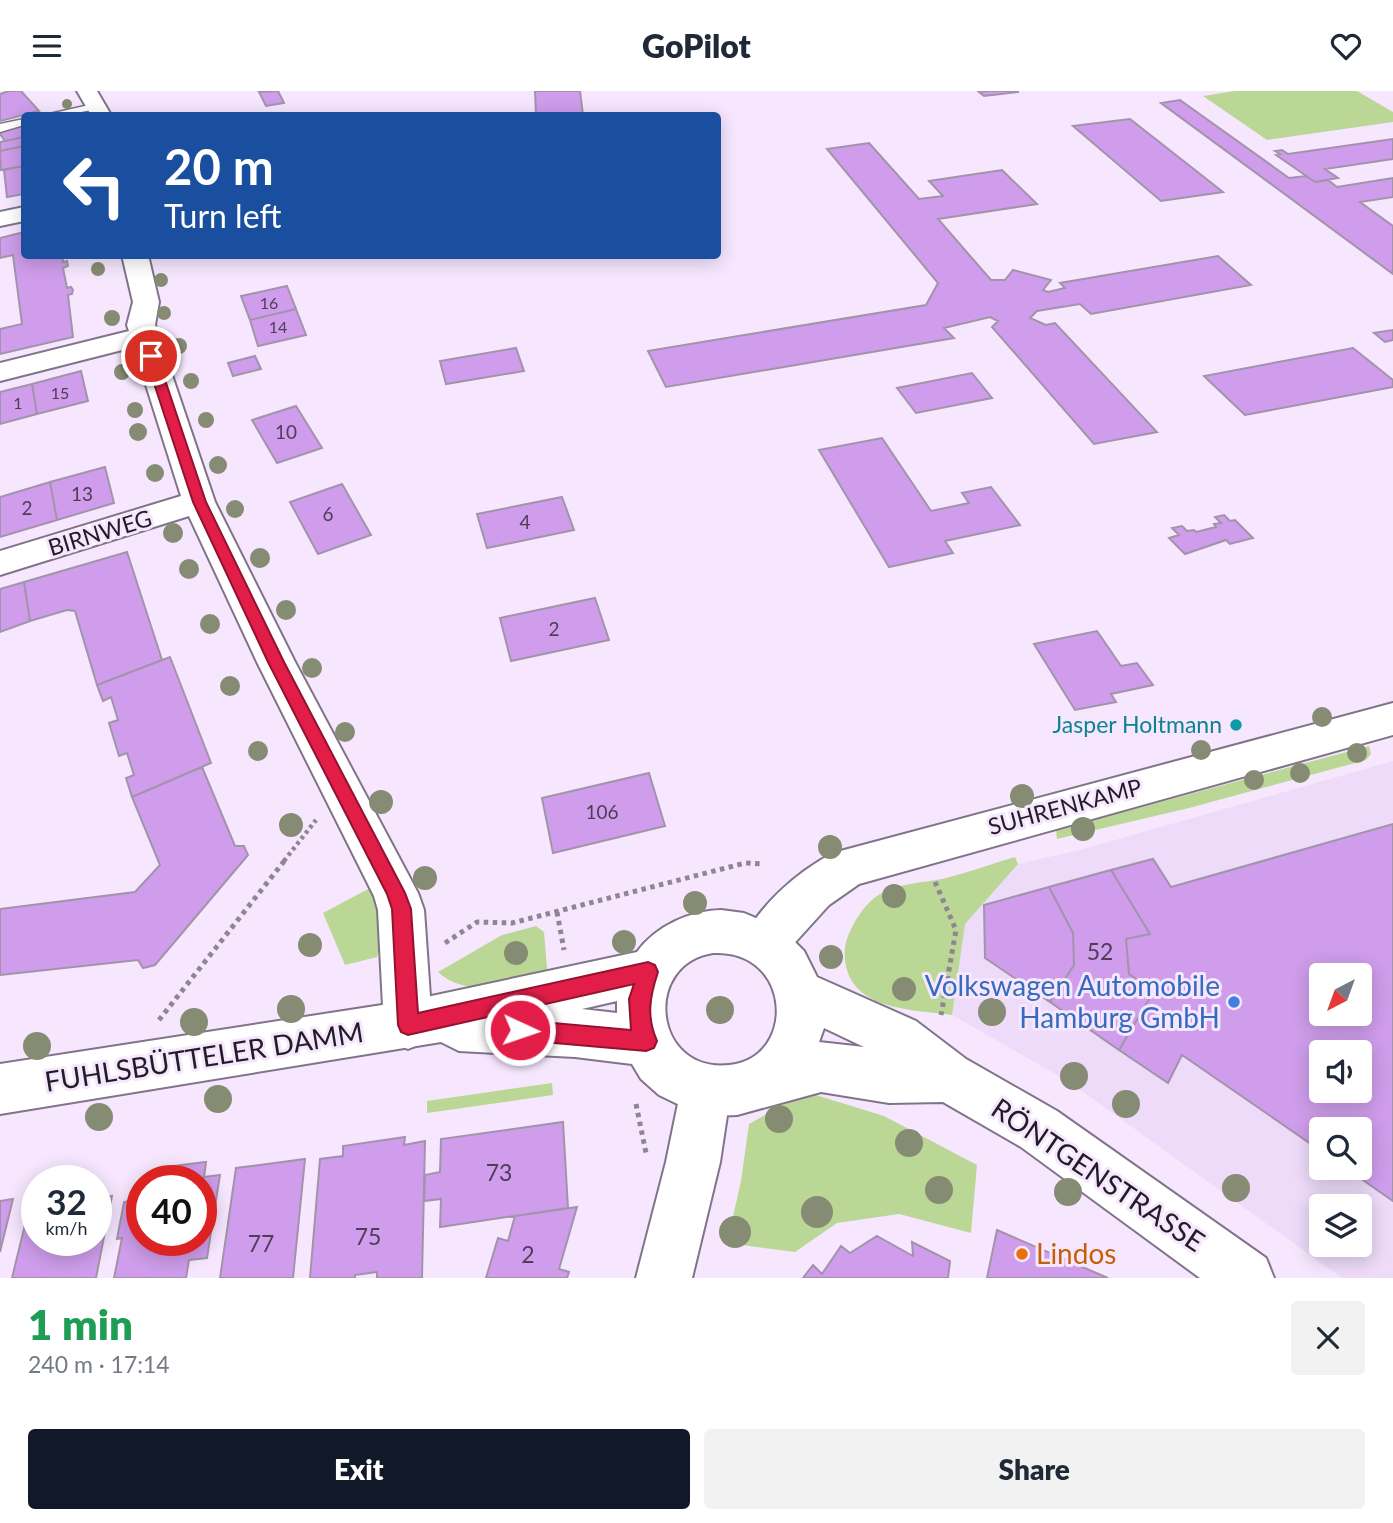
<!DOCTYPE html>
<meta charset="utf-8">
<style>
body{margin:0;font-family:Lato,sans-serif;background:#f2f2f3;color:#1f2937;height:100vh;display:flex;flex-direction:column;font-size:26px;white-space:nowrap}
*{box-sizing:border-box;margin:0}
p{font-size:23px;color:#747a83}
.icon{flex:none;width:38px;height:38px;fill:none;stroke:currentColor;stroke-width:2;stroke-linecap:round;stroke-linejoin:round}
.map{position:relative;height:1187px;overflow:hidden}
.drawer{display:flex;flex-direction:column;background:#fff;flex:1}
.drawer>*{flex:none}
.hud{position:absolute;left:21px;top:21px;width:700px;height:147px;border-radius:7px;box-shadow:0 4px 18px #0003;background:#1a4fa0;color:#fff;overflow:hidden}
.needle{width:46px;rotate:221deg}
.fabs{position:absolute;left:1309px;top:872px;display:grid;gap:14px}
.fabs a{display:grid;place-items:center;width:63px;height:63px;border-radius:7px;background:#fff;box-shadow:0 4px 18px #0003;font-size:35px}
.speed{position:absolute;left:21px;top:1074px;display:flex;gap:14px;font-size:35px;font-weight:700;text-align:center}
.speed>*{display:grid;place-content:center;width:91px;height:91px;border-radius:50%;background:#fff;box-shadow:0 4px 18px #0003;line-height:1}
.speed small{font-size:18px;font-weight:400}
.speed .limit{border:10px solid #d22;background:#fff;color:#111}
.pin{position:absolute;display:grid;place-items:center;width:60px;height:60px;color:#fff;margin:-30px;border:4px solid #fff;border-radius:50%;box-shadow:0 2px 7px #0007}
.me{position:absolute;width:77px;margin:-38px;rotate:93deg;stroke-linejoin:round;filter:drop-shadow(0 0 5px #0008)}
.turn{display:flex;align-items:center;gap:24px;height:147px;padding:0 28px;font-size:32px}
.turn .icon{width:91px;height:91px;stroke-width:2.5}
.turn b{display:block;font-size:49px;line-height:60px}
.round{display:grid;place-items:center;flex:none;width:74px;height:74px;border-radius:7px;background:#f2f2f3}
.summary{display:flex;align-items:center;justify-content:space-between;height:119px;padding:0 28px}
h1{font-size:42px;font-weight:800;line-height:52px;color:#1e9e55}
.action{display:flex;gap:14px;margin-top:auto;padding:14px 28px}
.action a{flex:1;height:80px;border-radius:7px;background:#111827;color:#fff;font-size:28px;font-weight:800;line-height:80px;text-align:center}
.action a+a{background:#f2f2f3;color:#1f2937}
header{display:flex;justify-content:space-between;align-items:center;height:91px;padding:0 28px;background:#fff;font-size:32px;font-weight:800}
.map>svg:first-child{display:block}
.built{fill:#eddbf9;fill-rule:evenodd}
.green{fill:#bbd796}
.building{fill:#cf9deb;stroke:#a194aa;stroke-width:2;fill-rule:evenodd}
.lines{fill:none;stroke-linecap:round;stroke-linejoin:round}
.lane-casing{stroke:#817489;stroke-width:3}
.street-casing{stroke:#817489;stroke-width:4}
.secondary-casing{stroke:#817489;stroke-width:4}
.path-far1{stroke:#8f8595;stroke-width:4.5;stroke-dasharray:3.5 3.5;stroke-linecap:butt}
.path{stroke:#8f8595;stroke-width:5;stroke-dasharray:4.5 4.5;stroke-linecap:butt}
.lane{fill:#fff;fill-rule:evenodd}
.street{fill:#fff;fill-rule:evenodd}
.secondary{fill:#fff;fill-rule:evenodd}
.tree{fill:#868b73}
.route{fill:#e11d48;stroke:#92132f;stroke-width:2}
.culture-dot{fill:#0f9aa8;stroke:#f6e7ff;stroke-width:2.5}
.shop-dot{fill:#3f7fe0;stroke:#f6e7ff;stroke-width:2.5}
.food-dot{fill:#e8710a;stroke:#f6e7ff;stroke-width:2.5}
.labels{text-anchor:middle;stroke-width:6;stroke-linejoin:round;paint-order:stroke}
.far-number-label{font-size:16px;fill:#4d3d56}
.number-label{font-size:19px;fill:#4d3d56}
.street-label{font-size:23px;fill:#221d25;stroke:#f6e7ff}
.culture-label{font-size:23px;fill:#0d838f;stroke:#f6e7ff;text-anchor:end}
.near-number-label{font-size:23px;fill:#4d3d56}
.near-shop-label{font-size:28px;fill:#366cbe;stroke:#f6e7ff;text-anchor:end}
.near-street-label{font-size:28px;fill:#221d25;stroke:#f6e7ff}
.near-food-label{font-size:28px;fill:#c56008;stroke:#f6e7ff;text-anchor:start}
</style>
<header><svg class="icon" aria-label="menu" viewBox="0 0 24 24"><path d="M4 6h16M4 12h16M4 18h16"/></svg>GoPilot<svg class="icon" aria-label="heart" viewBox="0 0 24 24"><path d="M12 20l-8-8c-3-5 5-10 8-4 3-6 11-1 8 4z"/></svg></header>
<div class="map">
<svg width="1393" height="1187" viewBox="0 0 1393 1187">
<rect width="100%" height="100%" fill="#f6e7ff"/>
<!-- built -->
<path class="built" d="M 1393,670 L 1393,1187 L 1342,1187 L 1068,990 L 952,924 L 965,833 L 1018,773 L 1080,759 ZM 1321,884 L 1360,884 L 1360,922 L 1321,922 ZM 1321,961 L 1360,961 L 1360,999 L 1321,999 ZM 1321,1038 L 1360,1038 L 1360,1076 L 1321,1076 ZM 1321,1115 L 1360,1115 L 1360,1153 L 1321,1153 Z"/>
<!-- green -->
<path class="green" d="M 1235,0 L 1357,0 L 1393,21 L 1393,31 L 1267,49 L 1203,5 Z
M 1369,655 L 1371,663 L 1366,669 L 1189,717 L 1057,748 L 1056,739 Z
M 1015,766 L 1018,773 L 965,833 L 952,924 C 918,919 862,920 848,882 C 844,871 843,857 848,845 C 854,830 865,812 880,803 C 899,792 922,792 942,788 C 967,782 991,773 1015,766 Z
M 370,797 C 383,825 388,836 377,866 L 345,874 L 323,822 Z
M 536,835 L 544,841 L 548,888 C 512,892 466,908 438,881 L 502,844 Z
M 552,992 L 553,1004 L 427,1022 L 427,1010 Z
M 806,1001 L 884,1025 L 977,1074 L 971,1142 L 899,1123 L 837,1132 L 795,1161 L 727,1152 L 741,1090 L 749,1033 Z"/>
<!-- building -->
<path class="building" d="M 9,0 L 21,0 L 39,20 L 0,30 L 0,3 Z
M 278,0 L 284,12 L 266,15 L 259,1 Z
M 535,0 L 580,0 L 583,24 L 536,24 Z
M 987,0 L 1018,0 L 1018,1 L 984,5 L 979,1 Z
M 1180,9 L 1289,87 L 1306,85 L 1315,91 L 1328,89 L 1337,96 L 1393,87 L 1393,106 L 1360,111 L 1393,135 L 1393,183 L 1161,12 Z
M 1130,28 L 1209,90 L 1223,101 L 1161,110 L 1073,35 Z
M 24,33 L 24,46 L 5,50 L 0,43 L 0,38 Z
M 24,46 L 24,55 L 0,60 L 0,51 Z
M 1393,48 L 1393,68 L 1325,78 L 1338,87 L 1315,91 L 1276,64 L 1280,63 L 1275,60 L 1282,59 L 1288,63 Z
M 869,52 L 919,108 L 943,105 L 929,90 L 1002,79 L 1037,113 L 938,128 L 991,189 L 1005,189 L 1013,179 L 1051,189 L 1043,199 L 1048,201 L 1065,197 L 1060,192 L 1218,165 L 1251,194 L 1091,223 L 1080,213 L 1037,220 L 1030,227 L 1046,234 L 1055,232 L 1157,341 L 1094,353 L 992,236 L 998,230 L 990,226 L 944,237 L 954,247 L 666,296 L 648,260 L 926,214 L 938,192 L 827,58 Z
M 24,55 L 24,75 L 1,79 L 0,60 Z
M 24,75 L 24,103 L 7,106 L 4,79 Z
M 24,141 L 24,164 L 62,164 L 63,171 L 67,170 L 68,175 L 63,177 L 67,197 L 71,196 L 73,199 L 72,203 L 68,204 L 73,246 L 0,263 L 0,238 L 22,233 L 13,164 L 0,167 L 0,147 Z
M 287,195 L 296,218 L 250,229 L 241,205 Z
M 296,218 L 306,244 L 258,255 L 250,229 Z
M 1393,239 L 1393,249 L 1385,251 L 1374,242 Z
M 516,257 L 524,280 L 446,293 L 440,270 Z
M 1353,257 L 1393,289 L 1393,296 L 1245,324 L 1204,285 Z
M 255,265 L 261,278 L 233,285 L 228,272 Z
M 81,280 L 88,310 L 37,323 L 32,293 Z
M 972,282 L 992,307 L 916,322 L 897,297 Z
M 32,293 L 37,323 L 0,333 L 0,301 Z
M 296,315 L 322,357 L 277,372 L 252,329 Z
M 882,347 L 931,420 L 969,412 L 962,402 L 991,396 L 1020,434 L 945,450 L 953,462 L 889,476 L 819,359 Z
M 105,376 L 114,412 L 57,429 L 50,391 Z
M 50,391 L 57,429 L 0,446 L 0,406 Z
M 342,393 L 371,444 L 318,463 L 290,411 Z
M 562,406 L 574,439 L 487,457 L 477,423 Z
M 1224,424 L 1230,430 L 1235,429 L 1253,447 L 1230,453 L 1226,449 L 1185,463 L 1169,447 L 1179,444 L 1172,437 L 1182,435 L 1187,440 L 1194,439 L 1196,441 L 1216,436 L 1214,433 L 1221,432 L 1215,426 Z
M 127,461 L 162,569 L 97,594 L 75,520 L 67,519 L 30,530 L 24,491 Z
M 24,491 L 30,530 L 0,541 L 0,498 Z
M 595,507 L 609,549 L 511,570 L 500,527 Z
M 1097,540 L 1121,575 L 1137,572 L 1153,594 L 1111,603 L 1116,611 L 1075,619 L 1034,553 Z
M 170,566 L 211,672 L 132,706 L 126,687 L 134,684 L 127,662 L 119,665 L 109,632 L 118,629 L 111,606 L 103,610 L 97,594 Z
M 202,676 L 235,755 L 244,755 L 248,764 L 155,874 L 143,877 L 138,869 L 0,884 L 0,818 L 135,801 L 160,774 L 132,706 Z
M 649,682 L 665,735 L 553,762 L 542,707 Z
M 1393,733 L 1393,1110 L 1344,1076 L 1360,1076 L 1360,1038 L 1321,1038 L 1321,1060 L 1182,964 L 1168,992 L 1119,959 L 1154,900 L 1129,883 L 1126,848 L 1150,843 L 1111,779 L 1153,768 L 1171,796 ZM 1321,884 L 1360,884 L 1360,922 L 1321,922 ZM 1321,961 L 1360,961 L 1360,999 L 1321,999 Z
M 1111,779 L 1150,843 L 1126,848 L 1129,883 L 1154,900 L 1119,959 L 1050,911 L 1074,874 L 1073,842 L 1049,796 Z
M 1049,796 L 1073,842 L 1074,874 L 1050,911 L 985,867 L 984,814 Z
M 563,1031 L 568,1117 L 440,1136 L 441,1108 L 424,1110 L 425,1084 L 440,1081 L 441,1048 Z
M 405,1046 L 404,1054 L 425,1050 L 422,1187 L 377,1187 L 377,1181 L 355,1184 L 355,1187 L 310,1187 L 320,1068 L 343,1065 L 343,1055 Z
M 305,1068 L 293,1187 L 220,1187 L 236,1077 Z
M 206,1071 L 204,1086 L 220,1084 L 207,1167 L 189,1169 L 186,1187 L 114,1187 L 122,1147 L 117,1148 L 124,1111 L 133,1109 L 135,1095 L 142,1094 L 142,1150 L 201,1150 L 201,1090 L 171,1090 L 174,1075 Z
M 96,1099 L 101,1099 L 99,1107 L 112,1105 L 96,1187 L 12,1187 L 31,1109 L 37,1108 L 37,1150 L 96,1150 Z
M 13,1108 L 0,1161 L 0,1110 Z
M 577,1116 L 559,1178 L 569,1181 L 567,1187 L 486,1187 L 498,1147 L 508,1150 L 515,1125 Z
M 997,1139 L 1108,1187 L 987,1187 Z
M 877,1145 L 913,1165 L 912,1151 L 950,1170 L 948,1187 L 803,1187 L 813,1174 L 822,1183 L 841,1155 L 850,1162 Z"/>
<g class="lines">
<defs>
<path id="lane" d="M 98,12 L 102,13 L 102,17 L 66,24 L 45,24 Z
M 24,28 L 24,34 L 0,41 L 0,33 Z"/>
<path id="street" d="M 77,0 L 97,0 L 111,24 L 91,24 Z
M 24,116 L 24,130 L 0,135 L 0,121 Z
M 122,164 L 148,164 L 159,211 L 155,234 L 215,411 L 295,571 L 418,802 L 424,819 L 432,934 L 425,951 L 408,958 L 391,951 L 384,934 L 378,819 L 374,805 L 257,571 L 189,425 L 0,484 L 0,460 L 181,405 L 134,256 L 0,290 L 0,272 L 129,240 L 127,234 L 133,211 Z
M 1393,612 L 1393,644 L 859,793 L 829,814 L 780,868 L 764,875 L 748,868 L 741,853 C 758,815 797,781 833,762 Z
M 706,973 L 724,980 L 731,998 L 720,1071 L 692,1187 L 636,1187 L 666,1071 L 681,998 L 688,980 Z"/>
<path id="secondary" d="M 721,819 L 744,822 L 782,838 L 804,860 L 817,886 L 916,930 L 966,968 L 1057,1020 L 1266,1167 L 1274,1187 L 1200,1187 L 1021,1056 L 943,1011 L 889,1012 L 821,1001 L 737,1024 L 713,1025 L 690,1019 L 659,1004 L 641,988 L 632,973 L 575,966 L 459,960 L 441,951 L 0,1023 L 0,973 L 408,910 L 637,861 C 656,835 689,820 721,819 ZM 713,862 C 793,858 797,968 729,974 C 653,982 642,873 713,862 ZM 617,910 L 617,922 L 582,918 ZM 824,937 L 864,956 L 819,951 Z"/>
</defs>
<!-- lane casing -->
<use href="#lane" class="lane-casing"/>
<!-- street casing -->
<use href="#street" class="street-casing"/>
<!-- secondary casing -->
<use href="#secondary" class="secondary-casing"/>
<!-- path-far1 -->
<path class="path-far1" d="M 284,770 L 316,729"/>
<!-- path -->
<path class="path" d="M 935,791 L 956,839 L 941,924
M 557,821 L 564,859
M 445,852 L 477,831 L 512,832 L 745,772 L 763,773
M 159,929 L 285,769
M 636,1013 L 646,1062"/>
<!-- lane -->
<use href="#lane" class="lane"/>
<!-- street -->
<use href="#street" class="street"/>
<!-- secondary -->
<use href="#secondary" class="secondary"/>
</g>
<!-- trees -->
<g class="tree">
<circle cx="67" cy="13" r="5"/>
<circle cx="98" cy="178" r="7"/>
<circle cx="161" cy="189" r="7"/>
<circle cx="164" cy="222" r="7"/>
<circle cx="112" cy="227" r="8"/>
<circle cx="179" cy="255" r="8"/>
<circle cx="122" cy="281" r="8"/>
<circle cx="191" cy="290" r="8"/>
<circle cx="135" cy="319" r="8"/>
<circle cx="206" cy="329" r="8"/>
<circle cx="138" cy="341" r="9"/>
<circle cx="218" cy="374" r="9"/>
<circle cx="155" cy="382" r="9"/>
<circle cx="235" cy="418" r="9"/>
<circle cx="173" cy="442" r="10"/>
<circle cx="260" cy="467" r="10"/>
<circle cx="189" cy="478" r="10"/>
<circle cx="286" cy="519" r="10"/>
<circle cx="210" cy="533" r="10"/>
<circle cx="312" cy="577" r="10"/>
<circle cx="230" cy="595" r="10"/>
<circle cx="1322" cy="626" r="10"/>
<circle cx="345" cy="641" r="10"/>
<circle cx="1201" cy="659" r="10"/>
<circle cx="258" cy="660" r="10"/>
<circle cx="1357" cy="662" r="10"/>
<circle cx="1300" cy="682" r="10"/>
<circle cx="1254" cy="689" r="10"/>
<circle cx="1022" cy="705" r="12"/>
<circle cx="381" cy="711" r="12"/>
<circle cx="291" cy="734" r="12"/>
<circle cx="1083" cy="738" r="12"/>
<circle cx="830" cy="756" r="12"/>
<circle cx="425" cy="787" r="12"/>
<circle cx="894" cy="805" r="12"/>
<circle cx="695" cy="812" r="12"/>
<circle cx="624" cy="851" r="12"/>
<circle cx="310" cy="854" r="12"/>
<circle cx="516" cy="862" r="12"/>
<circle cx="831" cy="866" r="12"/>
<circle cx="904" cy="898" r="12"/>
<circle cx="291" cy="918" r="14"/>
<circle cx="720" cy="919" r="14"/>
<circle cx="992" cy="921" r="14"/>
<circle cx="194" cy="931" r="14"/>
<circle cx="37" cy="955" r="14"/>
<circle cx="1074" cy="985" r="14"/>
<circle cx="218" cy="1008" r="14"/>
<circle cx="1126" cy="1013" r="14"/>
<circle cx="99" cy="1026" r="14"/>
<circle cx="779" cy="1028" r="14"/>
<circle cx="909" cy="1052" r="14"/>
<circle cx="1236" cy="1097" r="14"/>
<circle cx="939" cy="1099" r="14"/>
<circle cx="1068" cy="1101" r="14"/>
<circle cx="817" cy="1121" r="16"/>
<circle cx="735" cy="1141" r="16"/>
</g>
<!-- route -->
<path class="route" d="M 147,262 L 157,265 L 206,411 L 284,571 L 405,802 L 411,818 L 418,922 L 648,871 L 655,874 L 658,881 C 650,905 646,925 657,950 L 654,957 L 646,960 L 520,949 L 512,946 L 509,939 L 512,932 L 520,929 L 631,939 L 629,908 L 634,893 L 408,944 L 401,941 L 398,934 L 392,818 L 387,803 L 268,571 L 193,411 L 145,265 Z"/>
<!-- markers -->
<circle class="culture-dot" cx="1236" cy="634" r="7"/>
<circle class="shop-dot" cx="1234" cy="911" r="7"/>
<circle class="food-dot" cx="1022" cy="1163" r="7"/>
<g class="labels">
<!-- far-number labels -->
<g class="far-number-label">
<text x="269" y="218">16</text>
<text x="278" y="242">14</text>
<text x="60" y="308">15</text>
<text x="18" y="318">1</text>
</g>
<!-- number labels -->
<g class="number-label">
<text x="286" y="348">10</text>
<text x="82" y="410">13</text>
<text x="27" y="424">2</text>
<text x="328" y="430">6</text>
<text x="525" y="438">4</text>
<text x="554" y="545">2</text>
<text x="602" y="728">106</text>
</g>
<!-- street labels -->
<g class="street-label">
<text transform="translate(100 442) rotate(-17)" y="8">BIRNWEG</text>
<text transform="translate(1065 716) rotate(-15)" y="8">SUHRENKAMP</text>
</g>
<!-- culture labels -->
<g class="culture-label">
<text x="1222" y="642">Jasper Holtmann</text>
</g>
<!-- near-number labels -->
<g class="near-number-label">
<text x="1100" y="869">52</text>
<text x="499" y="1090">73</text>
<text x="368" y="1154">75</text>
<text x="261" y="1161">77</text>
<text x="528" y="1172">2</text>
</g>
<!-- near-shop labels -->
<g class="near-shop-label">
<text x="1220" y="905">Volkswagen Automobile<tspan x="1220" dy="32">Hamburg GmbH</tspan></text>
</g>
<!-- near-street labels -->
<g class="near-street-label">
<text transform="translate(204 966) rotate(-9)" y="10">FUHLSBÜTTELER DAMM</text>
<text transform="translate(1098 1084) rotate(34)" y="10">RÖNTGENSTRASSE</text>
</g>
<!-- near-food labels -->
<g class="near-food-label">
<text x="1036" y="1173">Lindos</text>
</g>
</g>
</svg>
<div class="fabs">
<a><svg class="needle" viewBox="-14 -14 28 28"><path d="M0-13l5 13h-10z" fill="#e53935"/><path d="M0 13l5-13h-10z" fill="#747a83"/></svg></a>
<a><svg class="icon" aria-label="sound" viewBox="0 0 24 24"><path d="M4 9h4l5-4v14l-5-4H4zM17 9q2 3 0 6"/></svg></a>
<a><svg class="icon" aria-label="search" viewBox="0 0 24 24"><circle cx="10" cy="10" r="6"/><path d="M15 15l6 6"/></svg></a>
<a><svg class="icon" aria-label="layers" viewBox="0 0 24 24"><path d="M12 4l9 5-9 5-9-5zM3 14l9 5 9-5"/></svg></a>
</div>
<div class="speed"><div>32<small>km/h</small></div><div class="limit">40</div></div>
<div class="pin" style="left:151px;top:265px;background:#d93025"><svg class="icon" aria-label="arrive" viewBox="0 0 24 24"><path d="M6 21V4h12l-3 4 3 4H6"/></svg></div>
<svg class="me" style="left:520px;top:939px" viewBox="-20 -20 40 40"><circle r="17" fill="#e11d48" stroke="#fff" stroke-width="3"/><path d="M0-11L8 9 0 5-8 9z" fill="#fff"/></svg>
<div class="hud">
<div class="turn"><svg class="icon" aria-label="left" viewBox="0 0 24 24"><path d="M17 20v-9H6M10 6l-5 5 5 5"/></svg><div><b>20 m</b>Turn left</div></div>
</div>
</div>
<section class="drawer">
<div class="summary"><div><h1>1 min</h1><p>240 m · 17:14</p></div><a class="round"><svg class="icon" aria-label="close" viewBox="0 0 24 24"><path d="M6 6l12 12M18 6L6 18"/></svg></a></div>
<div class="action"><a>Exit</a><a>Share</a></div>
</section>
